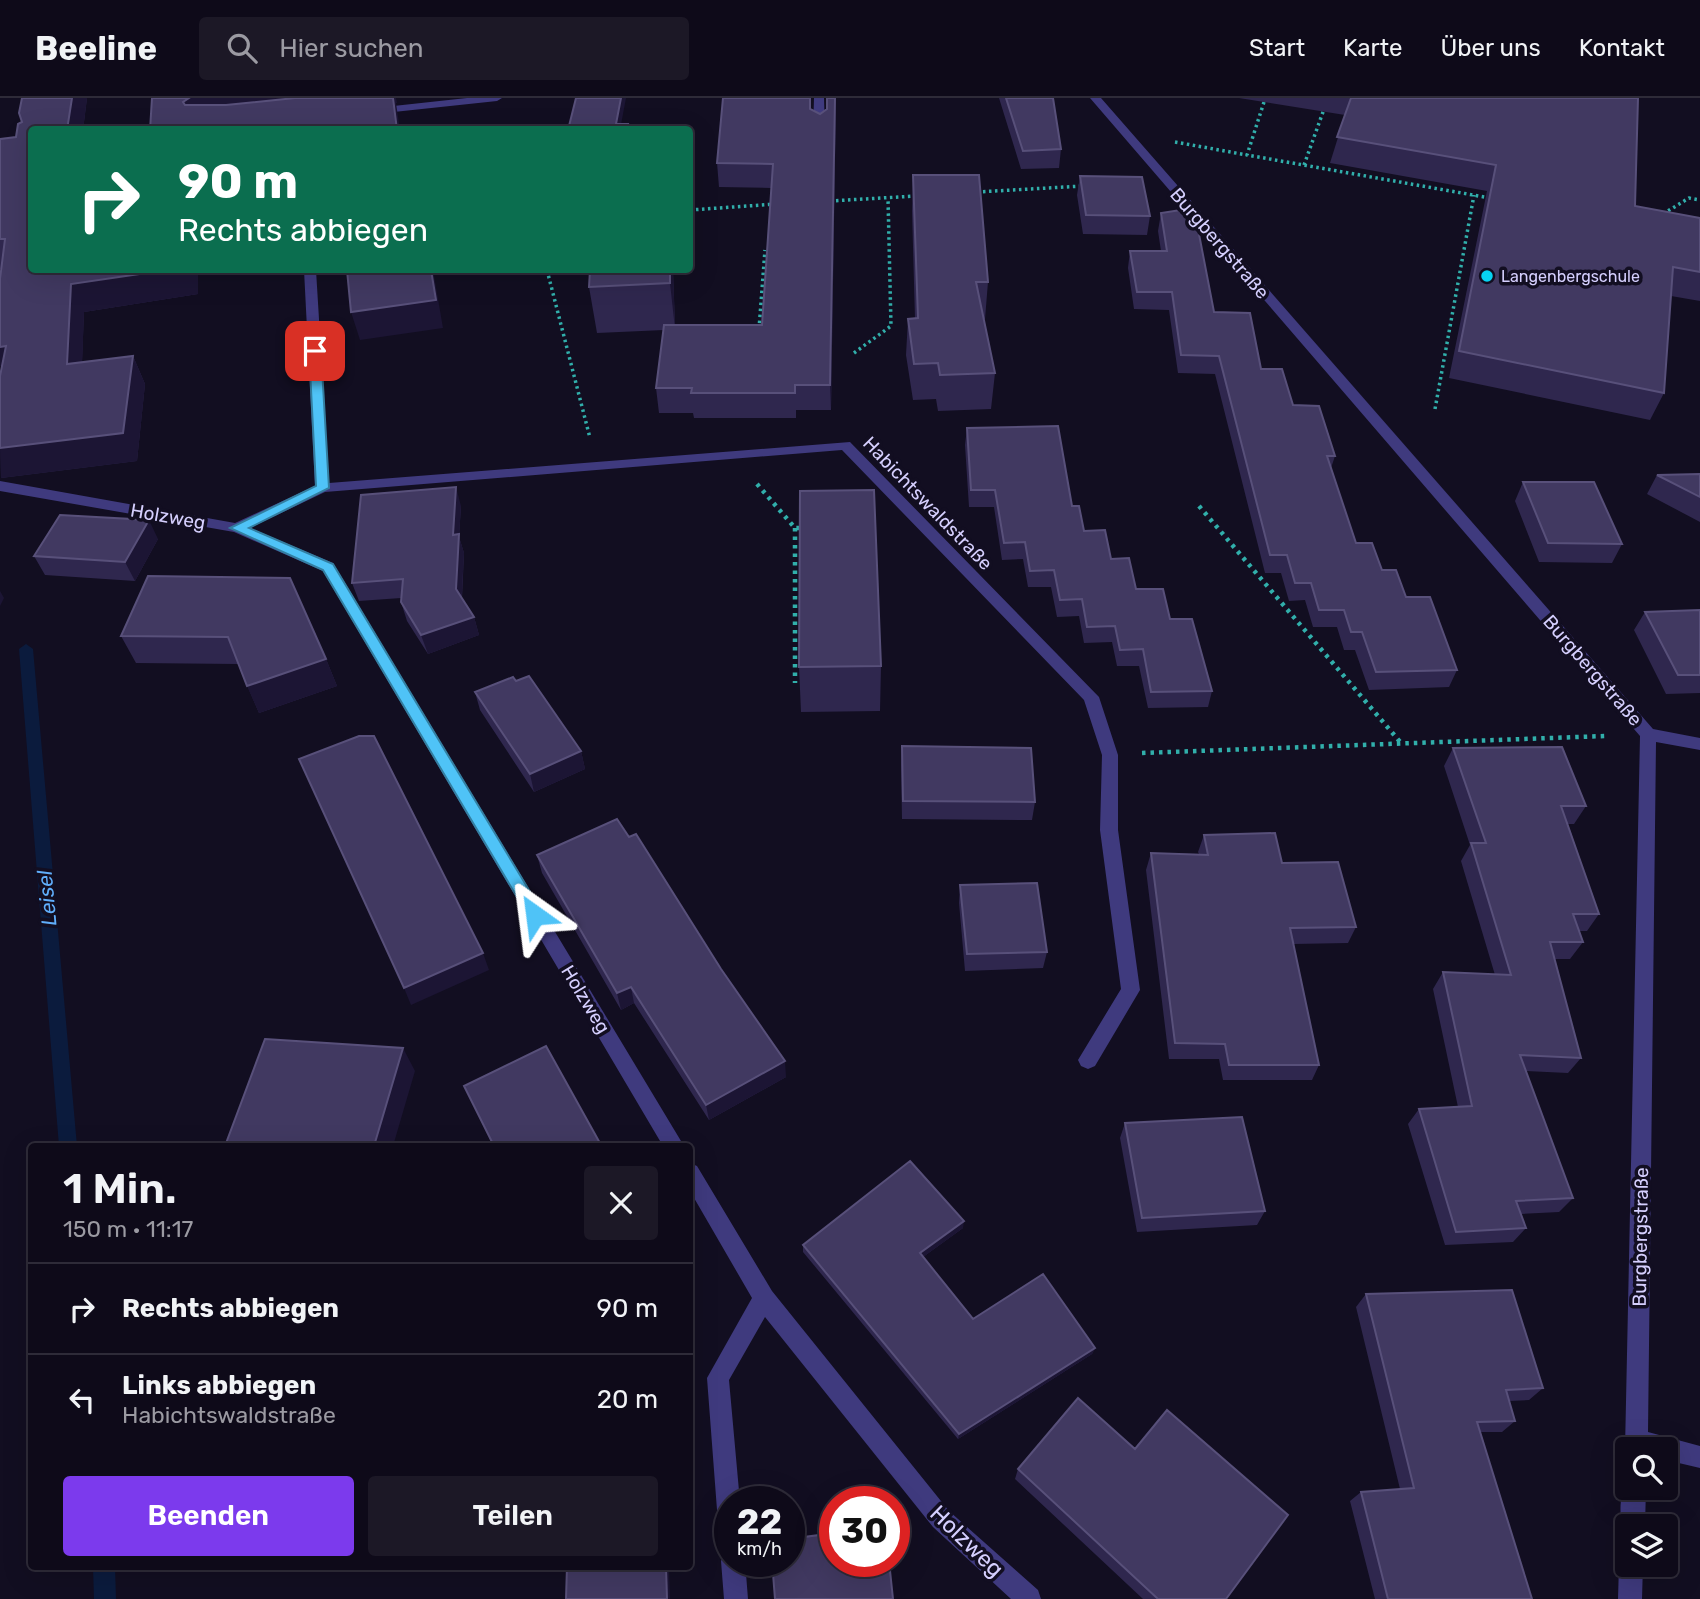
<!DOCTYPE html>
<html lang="de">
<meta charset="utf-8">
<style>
body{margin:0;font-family:Rubik,sans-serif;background:#1c1826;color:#f1f3f6;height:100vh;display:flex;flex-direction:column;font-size:26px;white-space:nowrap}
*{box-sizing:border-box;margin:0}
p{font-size:23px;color:#9b9aa2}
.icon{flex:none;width:38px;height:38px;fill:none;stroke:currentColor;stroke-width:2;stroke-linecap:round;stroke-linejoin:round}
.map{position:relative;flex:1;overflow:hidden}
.side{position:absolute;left:28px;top:1045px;width:665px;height:427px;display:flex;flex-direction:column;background:#0e0a19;border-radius:7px;box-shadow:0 7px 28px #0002,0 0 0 2px #2e2b38}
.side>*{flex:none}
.banner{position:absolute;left:28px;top:28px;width:665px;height:147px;border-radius:7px;box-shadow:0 7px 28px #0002,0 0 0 2px #2e2b38;background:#0b6e4f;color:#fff;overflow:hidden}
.controls{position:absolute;left:1615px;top:1339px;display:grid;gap:14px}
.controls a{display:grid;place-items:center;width:63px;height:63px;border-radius:7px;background:#0e0a19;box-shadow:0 7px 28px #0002,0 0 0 2px #2e2b38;font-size:35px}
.speed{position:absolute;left:714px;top:1388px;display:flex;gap:14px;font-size:35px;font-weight:700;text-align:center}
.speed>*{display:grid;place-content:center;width:91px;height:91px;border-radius:50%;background:#0e0a19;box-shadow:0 7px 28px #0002,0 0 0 2px #2e2b38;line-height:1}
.speed small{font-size:18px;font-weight:400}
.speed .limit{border:10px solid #d22;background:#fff;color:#111}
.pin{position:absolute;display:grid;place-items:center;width:60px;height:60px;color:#fff;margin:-30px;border-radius:14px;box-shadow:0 4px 10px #0006}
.me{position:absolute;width:77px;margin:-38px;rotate:329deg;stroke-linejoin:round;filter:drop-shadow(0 0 5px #0008)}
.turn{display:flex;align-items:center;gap:24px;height:147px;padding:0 35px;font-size:32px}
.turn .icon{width:91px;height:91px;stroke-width:2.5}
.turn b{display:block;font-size:49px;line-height:60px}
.round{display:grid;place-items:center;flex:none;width:74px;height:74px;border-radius:7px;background:#1c1826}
.headline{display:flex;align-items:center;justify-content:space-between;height:119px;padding:0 35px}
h1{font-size:42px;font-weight:600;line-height:52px}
.action{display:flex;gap:14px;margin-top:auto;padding:14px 35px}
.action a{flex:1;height:80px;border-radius:7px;background:#7c3aed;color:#fff;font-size:28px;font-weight:600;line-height:80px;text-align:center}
.action a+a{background:#1c1826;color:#f1f3f6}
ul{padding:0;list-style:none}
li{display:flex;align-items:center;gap:21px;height:91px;padding:0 35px;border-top:2px solid #2e2b38}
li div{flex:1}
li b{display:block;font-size:26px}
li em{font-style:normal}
header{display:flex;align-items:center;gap:42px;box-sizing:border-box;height:98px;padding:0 35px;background:#0e0a19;border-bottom:2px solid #2e2b38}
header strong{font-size:33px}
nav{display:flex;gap:38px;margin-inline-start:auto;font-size:24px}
.search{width:490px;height:63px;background:#1c1826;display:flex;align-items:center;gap:18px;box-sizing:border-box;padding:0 24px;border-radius:7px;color:#9b9aa2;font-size:26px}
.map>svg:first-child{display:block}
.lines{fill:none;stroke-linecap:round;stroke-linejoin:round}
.stream{fill:#0b1b3d;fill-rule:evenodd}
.path-far1{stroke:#31afab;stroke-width:3.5;stroke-dasharray:2.5 3.5;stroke-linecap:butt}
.path{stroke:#31afab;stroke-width:4.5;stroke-dasharray:3.5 5;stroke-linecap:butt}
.minor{fill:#3f3a7e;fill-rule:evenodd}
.wall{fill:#2f274e}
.shaded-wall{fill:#1c1534}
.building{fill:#413961;stroke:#58507a;stroke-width:2}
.route{fill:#4fc3f7;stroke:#337fa1;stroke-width:2}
.poi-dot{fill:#07d3f2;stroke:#120e21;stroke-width:2.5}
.labels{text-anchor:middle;stroke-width:7;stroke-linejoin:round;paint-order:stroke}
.far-poi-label{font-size:16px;fill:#d5cffe;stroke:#120e21;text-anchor:start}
.street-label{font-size:19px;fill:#d5cffe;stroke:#120e21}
.water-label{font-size:21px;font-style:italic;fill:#60aefb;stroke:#120e21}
.near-street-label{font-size:23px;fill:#d5cffe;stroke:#120e21}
</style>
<header>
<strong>Beeline</strong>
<div class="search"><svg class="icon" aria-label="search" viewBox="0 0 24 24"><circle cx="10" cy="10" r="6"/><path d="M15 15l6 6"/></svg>Hier suchen</div>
<nav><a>Start</a><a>Karte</a><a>Über uns</a><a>Kontakt</a></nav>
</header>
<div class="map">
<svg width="1700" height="1501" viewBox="0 0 1700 1501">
<rect width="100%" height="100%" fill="#120e21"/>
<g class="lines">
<!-- stream -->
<path class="stream" d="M 26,546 L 33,551 L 77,1048 L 59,1048 L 19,551 Z
M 93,1468 L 115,1468 L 116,1501 L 94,1501 Z"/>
<!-- path-far1 -->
<path class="path-far1" d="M 1264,4 L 1247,57 L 1490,100
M 1175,44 L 1247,57
M 1304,67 L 1328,0
M 977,94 L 1083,88
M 830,103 L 916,98
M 690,112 L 776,106
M 1663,116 L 1689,100 L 1700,102
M 547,172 L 590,340
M 759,231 L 765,152
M 854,255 L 891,228 L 888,100
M 1435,311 L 1474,97"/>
<!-- path -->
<path class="path" d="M 757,386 L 795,430 L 805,430
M 1199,408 L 1401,645
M 795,430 L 795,585
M 1142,655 L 1605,638"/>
<!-- minor -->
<path class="minor" d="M 467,0 L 502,0 L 497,3 L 375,16 L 370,13 L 375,10 Z
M 814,0 L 824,0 L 825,35 L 819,38 L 813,35 Z
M 1090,0 L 1101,0 L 1653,631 L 1700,640 L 1700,652 L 1656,644 L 1648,1334 L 1700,1348 L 1700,1370 L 1666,1362 L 1666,1351 L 1628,1351 L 1628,1358 L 1625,1351 L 1640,638 Z
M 304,172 L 316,172 L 329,385 L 850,344 L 1099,599 L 1118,657 L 1118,732 L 1140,892 L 1095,968 L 1088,971 L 1081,968 L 1078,962 L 1121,891 L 1100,732 L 1102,657 L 1084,602 L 842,352 L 325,394 L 250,430 L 333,465 L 684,1048 L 663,1048 L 323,473 L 234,434 L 0,393 L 0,383 L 235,425 L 315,388 Z
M 690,1065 L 697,1068 L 772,1193 L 949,1413 L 1038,1492 L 1041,1501 L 1011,1501 L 933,1429 L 765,1219 L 729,1282 L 740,1404 L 730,1404 L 730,1437 L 722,1433 L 718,1425 L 707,1280 L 752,1200 L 690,1093 Z
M 1628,1381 L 1628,1390 L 1646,1390 L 1645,1428 L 1628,1428 L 1628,1438 C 1617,1427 1619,1393 1628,1381 Z
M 730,1452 L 730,1463 L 745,1463 L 748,1501 L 724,1501 L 721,1463 L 725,1455 Z
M 1628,1455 L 1628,1466 L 1643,1466 L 1642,1501 L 1618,1501 L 1619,1466 L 1623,1458 Z"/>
</g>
<!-- wall -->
<path class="wall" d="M 87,0 L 83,32 L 32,32 L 32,172 L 198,196 L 84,214 L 82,264 L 133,258 L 145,286 L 137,363 L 1,380 L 0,278 L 2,270 L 0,267 L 0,181 L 1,171 L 0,171 L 0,41 L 16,39 Z
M 827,0 L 836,0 L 831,312 L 796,312 L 796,320 L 694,320 L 693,315 L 659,315 L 656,290 L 664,232 L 597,235 L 589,189 L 590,172 L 673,172 L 675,227 L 762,227 L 771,90 L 719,89 L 717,65 L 811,12 L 820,16 L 827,11 Z
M 999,0 L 1053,0 L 1061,51 L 1059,70 L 1021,71 Z
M 1239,0 L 1638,0 L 1635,108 L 1700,120 L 1700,203 L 1671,198 L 1664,295 L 1650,322 L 1449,280 L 1487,93 L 1330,65 L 1345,17 Z
M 913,77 L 988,184 L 985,221 L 984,221 L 995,275 L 991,311 L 938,313 L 936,301 L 913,302 L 906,257 L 908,221 L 915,221 L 912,113 Z
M 1080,78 L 1150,118 L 1147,137 L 1083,136 L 1077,97 Z
M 1161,115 L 1214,214 L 1261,271 L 1335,358 L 1331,370 L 1356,445 L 1406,499 L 1457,572 L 1449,589 L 1369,592 L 1355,552 L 1344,552 L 1337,529 L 1313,529 L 1305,502 L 1289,503 L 1281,475 L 1265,475 L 1215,276 L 1178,275 L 1169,212 L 1134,211 L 1128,170 L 1130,153 L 1161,153 L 1158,133 Z
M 967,330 L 1072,408 L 1084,433 L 1111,461 L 1136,491 L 1170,521 L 1212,593 L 1208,609 L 1148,610 L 1139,568 L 1117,568 L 1112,544 L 1084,545 L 1079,518 L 1057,519 L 1051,489 L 1028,489 L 1023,461 L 1002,462 L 994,409 L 969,409 L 965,347 Z
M 1700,376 L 1700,424 L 1647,396 L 1657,377 Z
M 1523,384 L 1622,446 L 1612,465 L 1539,464 L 1515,403 Z
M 461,408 L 459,439 L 464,455 L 462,500 L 474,519 L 479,537 L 428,556 L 407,523 L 401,504 L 401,500 L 359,503 L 352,485 Z
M 158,441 L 135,483 L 45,477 L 34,458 Z
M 148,478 L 326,561 L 337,588 L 259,615 L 238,566 L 136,565 L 121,538 Z
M 1700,512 L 1700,595 L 1666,596 L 1634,532 L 1645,514 Z
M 881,568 L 880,613 L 801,614 L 799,569 Z
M 516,583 L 581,653 L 585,671 L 534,694 L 480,612 L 475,594 Z
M 902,648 L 1035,704 L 1032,722 L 902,721 L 901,667 Z
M 1453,650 L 1586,708 L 1574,726 L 1568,726 L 1599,816 L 1587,833 L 1579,833 L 1583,844 L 1570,861 L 1554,861 L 1581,960 L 1568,975 L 1526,973 L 1573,1100 L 1559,1114 L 1521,1116 L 1526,1130 L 1513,1144 L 1445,1147 L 1408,1026 L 1419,1011 L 1458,1009 L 1433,891 L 1443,874 L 1495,877 L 1461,763 L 1470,747 L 1444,668 Z
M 1204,737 L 1282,765 L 1356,829 L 1348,845 L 1293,846 L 1319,967 L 1312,982 L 1223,982 L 1219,961 L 1169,961 L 1146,772 L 1151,755 L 1199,756 L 1198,754 Z
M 537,757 L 786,979 L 709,1022 L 634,905 L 621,912 L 542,775 Z
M 960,787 L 1047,854 L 1043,870 L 965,873 L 959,805 Z
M 464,988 L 602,1048 L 493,1048 Z
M 1125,1025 L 1265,1113 L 1257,1127 L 1137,1134 L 1120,1040 Z
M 963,1130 L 923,1159 L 973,1221 L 1095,1250 L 1092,1256 L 958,1341 L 803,1154 L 803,1147 Z
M 1366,1196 L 1543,1290 L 1529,1302 L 1509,1303 L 1515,1323 L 1502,1334 L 1480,1334 L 1532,1501 L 1375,1501 L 1350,1403 L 1361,1394 L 1400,1391 L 1356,1209 Z
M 1018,1371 L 1226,1501 L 1143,1501 L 1015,1381 Z"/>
<!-- shaded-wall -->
<path class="shaded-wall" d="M 72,0 L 87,0 L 83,32 L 67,32 Z
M 189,0 L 396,0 L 397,5 L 396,5 L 400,32 L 200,26 L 183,4 Z
M 621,0 L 626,0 L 620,32 L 616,26 Z
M 835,0 L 836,0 L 831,312 L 830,287 Z
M 167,172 L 198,172 L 198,196 L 84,214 L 81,294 L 67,266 L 71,186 Z
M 431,172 L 433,172 L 443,230 L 360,242 L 351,214 Z
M 670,172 L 673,172 L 675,231 L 670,185 Z
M 6,248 L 7,279 L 0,267 L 0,249 Z
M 133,258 L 145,286 L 137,363 L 1,380 L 0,350 Z
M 456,389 L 461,408 L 459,439 L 464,455 L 461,510 L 456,491 L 453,437 Z
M 149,422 L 158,441 L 135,483 L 125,464 Z
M 0,493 L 4,500 L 0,508 Z
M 474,519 L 479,537 L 428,556 L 421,537 Z
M 326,561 L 337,588 L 259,615 L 247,588 Z
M 581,653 L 585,671 L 534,694 L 530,676 Z
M 483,855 L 489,872 L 411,907 L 404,890 Z
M 631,889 L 634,905 L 621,912 L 617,895 Z
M 403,950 L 415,973 L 393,1048 L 374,1048 Z
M 785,963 L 786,979 L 709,1022 L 706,1007 Z
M 964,1123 L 963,1130 L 919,1162 L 920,1155 Z
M 1095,1250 L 1092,1256 L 958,1341 L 959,1336 Z
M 666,1468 L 669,1468 L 670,1501 L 667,1501 Z"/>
<!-- building -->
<path class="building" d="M 22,0 L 72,0 L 67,32 L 32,32 L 32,172 L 167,172 L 71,186 L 67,266 L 133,258 L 123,335 L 0,350 L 0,278 L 6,248 L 0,249 L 0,181 L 5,141 L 0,141 L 0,41 L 16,39 L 18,26 L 22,24 L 19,15 Z
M 152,0 L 189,0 L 183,4 L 185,7 L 226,7 L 295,0 L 393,0 L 397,32 L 150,32 Z
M 576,0 L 621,0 L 616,26 L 628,26 L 627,32 L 568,32 Z
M 723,0 L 810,0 L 810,11 L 820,16 L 827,11 L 827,0 L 835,0 L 830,287 L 795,287 L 795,295 L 691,295 L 692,290 L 656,290 L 664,227 L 762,227 L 773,66 L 717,65 Z
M 1006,0 L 1053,0 L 1061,51 L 1023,53 Z
M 1351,0 L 1638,0 L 1635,108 L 1700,120 L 1700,174 L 1673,169 L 1664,295 L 1459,253 L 1496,67 L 1337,39 Z
M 913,77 L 979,77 L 988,184 L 976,184 L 995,275 L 940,277 L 938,265 L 914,266 L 908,221 L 918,220 Z
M 1080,78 L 1142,79 L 1150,118 L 1086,117 Z
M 1194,110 L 1214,214 L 1250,215 L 1261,271 L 1282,271 L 1293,307 L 1319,308 L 1335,358 L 1327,358 L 1356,445 L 1372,445 L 1382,472 L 1396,472 L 1406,499 L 1430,499 L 1457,572 L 1376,574 L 1362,534 L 1351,534 L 1344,512 L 1319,512 L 1311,485 L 1295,485 L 1287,457 L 1270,457 L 1219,258 L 1181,257 L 1172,194 L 1137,194 L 1130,153 L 1167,153 L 1161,115 Z
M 347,172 L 431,172 L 436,202 L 351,214 Z
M 590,172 L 670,172 L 670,185 L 589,189 Z
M 1058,328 L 1072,408 L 1079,408 L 1084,433 L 1105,432 L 1111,461 L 1129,460 L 1136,491 L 1163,491 L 1170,521 L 1192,521 L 1212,593 L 1151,594 L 1143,551 L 1120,552 L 1115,528 L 1087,529 L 1082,501 L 1060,502 L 1054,472 L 1030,473 L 1025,444 L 1004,445 L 995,392 L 971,392 L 967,330 Z
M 1700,376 L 1700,399 L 1657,377 Z
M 1523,384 L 1594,384 L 1622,446 L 1548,445 Z
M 456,389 L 453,437 L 459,436 L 456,491 L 474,519 L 421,537 L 401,504 L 403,481 L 352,485 L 361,397 Z
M 874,392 L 881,568 L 799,569 L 800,393 Z
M 60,417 L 149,422 L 125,464 L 34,458 Z
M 148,478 L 290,480 L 326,561 L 247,588 L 228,539 L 121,538 Z
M 1700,512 L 1700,577 L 1678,577 L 1645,514 Z
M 529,578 L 581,653 L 530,676 L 475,594 L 513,579 L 516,583 Z
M 359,638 L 374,638 L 483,855 L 404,890 L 299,661 Z
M 902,648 L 1031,650 L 1035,704 L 903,703 Z
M 1562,649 L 1586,708 L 1561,708 L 1599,816 L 1573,816 L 1583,844 L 1550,844 L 1581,960 L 1520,957 L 1573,1100 L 1516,1103 L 1526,1130 L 1456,1134 L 1419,1011 L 1472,1008 L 1443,874 L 1511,877 L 1471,745 L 1486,745 L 1453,650 Z
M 617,721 L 629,739 L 636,736 L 721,871 L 785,963 L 706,1007 L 631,889 L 617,895 L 537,757 Z
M 1275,735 L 1282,765 L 1338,764 L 1356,829 L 1290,830 L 1319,967 L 1229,967 L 1225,946 L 1175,945 L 1151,755 L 1208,757 L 1204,737 Z
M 1037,785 L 1047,854 L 967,856 L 960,787 Z
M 265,941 L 403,950 L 374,1048 L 225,1048 Z
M 546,948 L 601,1047 L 598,1048 L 494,1048 L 464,988 Z
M 1242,1019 L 1265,1113 L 1142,1120 L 1125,1025 Z
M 910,1063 L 964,1123 L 920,1155 L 973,1221 L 1043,1176 L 1095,1250 L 959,1336 L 803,1147 Z
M 1512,1192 L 1543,1290 L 1506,1292 L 1515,1323 L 1477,1324 L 1532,1501 L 1388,1501 L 1361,1394 L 1414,1390 L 1366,1196 Z
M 1078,1300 L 1135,1351 L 1167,1312 L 1288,1417 L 1226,1501 L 1158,1501 L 1018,1371 Z
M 835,1435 L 835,1463 L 889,1463 L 893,1501 L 775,1501 L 772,1463 L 789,1463 L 789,1441 Z
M 567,1468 L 666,1468 L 667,1501 L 566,1501 Z"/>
<!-- route -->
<path class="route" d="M 315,250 L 321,253 L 329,390 L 249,430 L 333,466 L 541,812 L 544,817 L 541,821 L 530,821 L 323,472 L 230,430 L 316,388 L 309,253 Z"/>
<!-- markers -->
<circle class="poi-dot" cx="1487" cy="178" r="7"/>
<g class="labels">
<!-- far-poi labels -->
<g class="far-poi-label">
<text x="1501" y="184">Langenbergschule</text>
</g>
<!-- street labels -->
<g class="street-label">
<text transform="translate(1220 145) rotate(49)" y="7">Burgbergstraße</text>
<text transform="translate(928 405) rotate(46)" y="7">Habichtswaldstraße</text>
<text transform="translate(168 418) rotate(10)" y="7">Holzweg</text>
<text transform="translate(1593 572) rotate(49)" y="7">Burgbergstraße</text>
<text transform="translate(586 901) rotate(59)" y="7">Holzweg</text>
<text transform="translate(1640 1139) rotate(-89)" y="7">Burgbergstraße</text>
</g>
<!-- water labels -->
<g class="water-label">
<text transform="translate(47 800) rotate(-95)" y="7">Leisel</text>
</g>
<!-- near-street labels -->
<g class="near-street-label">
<text transform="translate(967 1443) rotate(44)" y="8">Holzweg</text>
</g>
</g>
</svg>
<div class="controls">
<a><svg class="icon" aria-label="search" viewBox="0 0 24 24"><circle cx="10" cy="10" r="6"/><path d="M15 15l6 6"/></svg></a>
<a><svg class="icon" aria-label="layers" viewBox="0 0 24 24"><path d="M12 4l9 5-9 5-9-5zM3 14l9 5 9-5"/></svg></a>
</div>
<div class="speed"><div>22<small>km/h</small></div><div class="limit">30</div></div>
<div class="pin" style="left:315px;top:253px;background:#d93025"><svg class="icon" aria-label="arrive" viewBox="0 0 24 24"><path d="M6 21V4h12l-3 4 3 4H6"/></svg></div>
<svg class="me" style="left:535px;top:817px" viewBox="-20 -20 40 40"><path d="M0-17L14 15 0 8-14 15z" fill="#4fc3f7" stroke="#fff" stroke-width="4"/></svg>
<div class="banner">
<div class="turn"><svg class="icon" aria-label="right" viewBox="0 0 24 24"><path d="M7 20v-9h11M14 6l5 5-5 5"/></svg><div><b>90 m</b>Rechts abbiegen</div></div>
</div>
<section class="side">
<div class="headline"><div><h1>1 Min.</h1><p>150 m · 11:17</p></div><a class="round"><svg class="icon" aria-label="close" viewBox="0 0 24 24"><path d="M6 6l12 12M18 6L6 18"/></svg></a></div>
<ul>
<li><svg class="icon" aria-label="right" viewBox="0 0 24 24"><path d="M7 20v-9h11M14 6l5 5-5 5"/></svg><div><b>Rechts abbiegen</b></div><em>90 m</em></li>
<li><svg class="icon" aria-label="left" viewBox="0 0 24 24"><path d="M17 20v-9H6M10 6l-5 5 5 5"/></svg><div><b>Links abbiegen</b><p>Habichtswaldstraße</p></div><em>20 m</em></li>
</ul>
<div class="action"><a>Beenden</a><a>Teilen</a></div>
</section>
</div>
